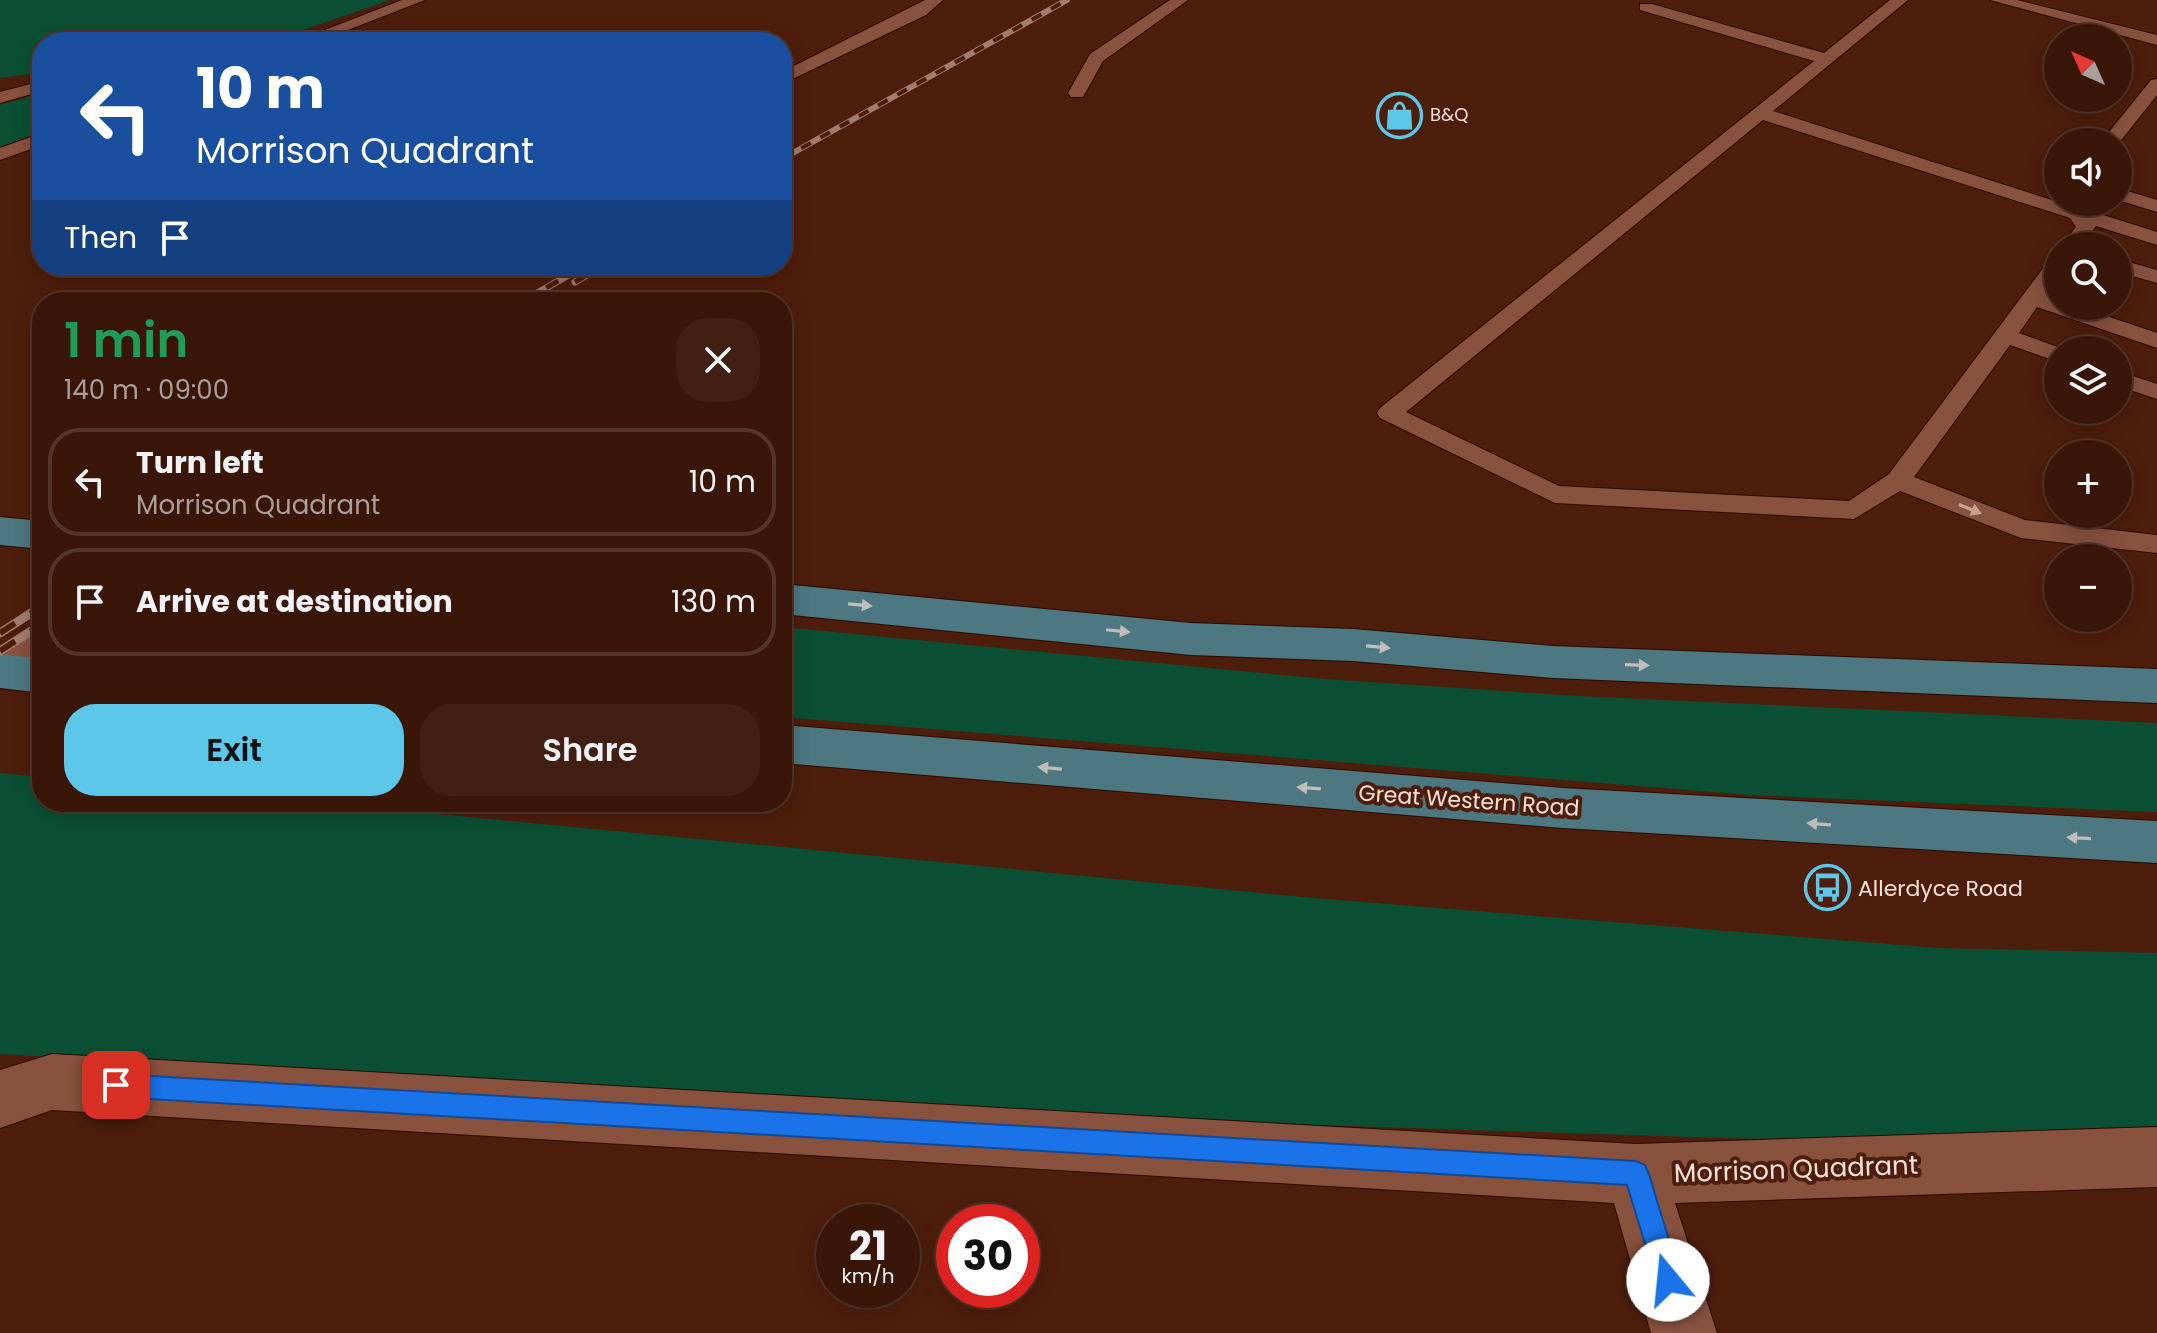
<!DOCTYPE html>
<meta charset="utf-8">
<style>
body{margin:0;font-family:Poppins,sans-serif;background:#411f12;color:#f1f3f6;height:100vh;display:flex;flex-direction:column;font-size:30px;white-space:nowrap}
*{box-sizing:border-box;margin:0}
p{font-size:26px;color:#ab9f9c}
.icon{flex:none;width:44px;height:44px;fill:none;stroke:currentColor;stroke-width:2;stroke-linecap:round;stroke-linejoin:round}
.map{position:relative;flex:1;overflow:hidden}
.side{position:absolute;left:32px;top:292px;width:760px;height:520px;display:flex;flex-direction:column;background:#3a1609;border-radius:32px;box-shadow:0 4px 20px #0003,0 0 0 2px #54352a}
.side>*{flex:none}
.hud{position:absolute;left:32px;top:32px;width:760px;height:244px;border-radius:32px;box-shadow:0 4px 20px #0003,0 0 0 2px #54352a;background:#1a4fa0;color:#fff;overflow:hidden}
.needle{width:52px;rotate:315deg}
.buttons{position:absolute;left:2044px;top:24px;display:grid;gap:16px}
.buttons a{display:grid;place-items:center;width:88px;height:88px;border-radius:50%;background:#3a1609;box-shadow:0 4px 20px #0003,0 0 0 2px #54352a;font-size:40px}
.speed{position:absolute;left:816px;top:1204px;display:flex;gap:16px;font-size:40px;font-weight:700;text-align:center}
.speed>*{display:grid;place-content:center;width:104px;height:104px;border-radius:50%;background:#3a1609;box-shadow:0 4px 20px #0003,0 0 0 2px #54352a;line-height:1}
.speed small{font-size:20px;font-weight:400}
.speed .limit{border:12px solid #d22;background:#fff;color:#111}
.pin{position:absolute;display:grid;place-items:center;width:68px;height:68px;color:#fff;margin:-34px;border-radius:16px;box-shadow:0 4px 12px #0006}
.me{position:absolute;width:88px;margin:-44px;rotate:343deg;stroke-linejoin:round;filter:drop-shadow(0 0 6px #0008)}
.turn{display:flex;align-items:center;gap:28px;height:168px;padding:0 32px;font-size:36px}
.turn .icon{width:104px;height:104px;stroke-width:2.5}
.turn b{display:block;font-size:56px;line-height:68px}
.then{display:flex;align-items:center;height:76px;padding:0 32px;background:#0003;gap:16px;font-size:30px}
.round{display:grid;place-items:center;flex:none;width:84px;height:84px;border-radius:32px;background:#411f12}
.headline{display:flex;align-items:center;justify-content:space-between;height:136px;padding:0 32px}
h1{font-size:48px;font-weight:600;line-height:60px;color:#1e9e55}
.button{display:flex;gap:16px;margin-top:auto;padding:16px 32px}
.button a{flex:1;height:92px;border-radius:32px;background:#5cc7e8;color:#111;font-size:32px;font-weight:600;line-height:92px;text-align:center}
.button a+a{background:#411f12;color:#f1f3f6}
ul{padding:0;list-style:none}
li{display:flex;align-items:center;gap:24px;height:108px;margin:0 16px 12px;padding:0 16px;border:4px solid #54352a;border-radius:32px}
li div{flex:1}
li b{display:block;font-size:30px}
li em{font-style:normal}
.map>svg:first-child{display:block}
.green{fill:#0b5034}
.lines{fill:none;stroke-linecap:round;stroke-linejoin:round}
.service-casing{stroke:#2d0a00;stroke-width:2}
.minor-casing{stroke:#2d0a00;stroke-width:2}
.primary-casing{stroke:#2d0a00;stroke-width:2}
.service{fill:#88523f;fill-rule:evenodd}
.minor{fill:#88523f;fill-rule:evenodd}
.primary{fill:#4d7781;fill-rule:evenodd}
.rail-far2-casing{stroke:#a27c6e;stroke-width:6}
.rail-far1-casing{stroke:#a27c6e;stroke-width:7}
.rail-casing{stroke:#a27c6e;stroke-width:9}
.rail-far2{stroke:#4e1e0c;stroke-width:4;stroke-dasharray:11;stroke-linecap:butt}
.rail-far1{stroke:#4e1e0c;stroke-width:5;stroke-dasharray:14;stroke-linecap:butt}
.rail{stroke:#4e1e0c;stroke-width:6;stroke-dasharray:18;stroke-linecap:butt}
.oneway{fill:#c8a194}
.oneway2{fill:#bfbdba}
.route{fill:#1a73e8;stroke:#114b97;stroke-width:2}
.labels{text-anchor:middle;stroke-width:8;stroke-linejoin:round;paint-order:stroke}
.far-poi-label{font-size:18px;fill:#fce2d9;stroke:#4e1e0c;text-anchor:start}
.street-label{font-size:22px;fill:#fce2d9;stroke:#4e1e0c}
.poi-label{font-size:22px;fill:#fce2d9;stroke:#4e1e0c;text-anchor:start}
.near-street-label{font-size:26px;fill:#fce2d9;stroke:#4e1e0c}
</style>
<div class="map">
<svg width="2157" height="1333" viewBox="0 0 2157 1333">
<rect width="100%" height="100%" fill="#4e1e0c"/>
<!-- green -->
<path class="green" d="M 0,0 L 390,0 L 268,42 L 42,42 L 42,72 L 0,78 Z
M 42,93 L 42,131 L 0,147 L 0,105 Z
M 782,627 L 1324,679 L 1577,696 L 2157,723 L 2157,812 L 1750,795 L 782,717 Z
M 0,773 L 42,777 L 42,802 L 312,802 L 1325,899 L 1939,948 L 2157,953 L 2157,1131 L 1758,1139 L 1219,1122 L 0,1054 Z"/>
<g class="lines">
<defs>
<path id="service" d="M 402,0 L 425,0 L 317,42 L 294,42 Z
M 925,0 L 943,0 L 926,15 L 782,84 L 782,72 Z
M 1170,0 L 1188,0 L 1103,61 L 1083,97 L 1071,97 L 1068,93 L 1090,54 Z
M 1890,0 L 1908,0 L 1773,111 L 2058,202 L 2079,202 L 2084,209 L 2157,232 L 2157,245 L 2096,226 L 2082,246 L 2061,246 L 2076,227 L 2070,218 L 1763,120 L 1406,412 L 1559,486 L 1849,501 L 1889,474 L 2050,259 L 2058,258 L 2058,279 L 2046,295 L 2058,300 L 2058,306 L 2077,306 L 2157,333 L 2157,348 L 2037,307 L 2019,333 L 2066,350 L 2058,350 L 2058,362 L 2010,345 L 1914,477 L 2025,520 L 2157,535 L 2157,553 L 2021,538 L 1900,491 L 1854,519 L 1555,503 L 1380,418 L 1377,413 L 1380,408 L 1814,61 L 1640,10 L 1640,4 L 1652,4 L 1824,53 Z
M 1990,0 L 2017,0 L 2157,35 L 2157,45 Z
M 2157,79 L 2157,95 L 2118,144 L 2101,142 L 2151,80 Z
M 42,81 L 42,91 L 0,103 L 0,92 Z
M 42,133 L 42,145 L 0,160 L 0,148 Z
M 2118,188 L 2157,200 L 2157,212 L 2118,200 Z
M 2118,259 L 2157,270 L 2157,283 L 2118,272 Z
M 2118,371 L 2157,384 L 2157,399 L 2118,386 Z
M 42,622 L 42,651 L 13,679 L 0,682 L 0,655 L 32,625 Z"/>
<path id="minor" d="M 52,1054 L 1636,1144 L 2157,1127 L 2157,1187 L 1675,1203 L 1717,1333 L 1651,1333 L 1614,1203 L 52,1110 L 0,1128 L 0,1070 Z"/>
<path id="primary" d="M 0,517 L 42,521 L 42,549 L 0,545 Z
M 782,584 L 1191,623 L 1353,629 L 1553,646 L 2157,669 L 2157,703 L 1553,678 L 1353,661 L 1191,655 L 782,614 Z
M 0,654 L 42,659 L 42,693 L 0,688 Z
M 782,725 L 1563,788 L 2157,821 L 2157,863 L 1563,828 L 782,763 Z"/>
</defs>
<!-- service casing -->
<use href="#service" class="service-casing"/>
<!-- minor casing -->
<use href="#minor" class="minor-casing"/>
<!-- primary casing -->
<use href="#primary" class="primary-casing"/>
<!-- service -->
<use href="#service" class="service"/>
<!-- minor -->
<use href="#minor" class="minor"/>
<!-- primary -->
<use href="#primary" class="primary"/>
<defs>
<path id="rail-far2" d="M 782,159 L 1067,0"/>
<path id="rail-far1" d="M 575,282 L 602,266
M 522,302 L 584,266"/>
<path id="rail" d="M 0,633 L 42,606
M 0,651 L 42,624"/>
</defs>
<!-- rail-far2 casing -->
<use href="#rail-far2" class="rail-far2-casing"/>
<!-- rail-far1 casing -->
<use href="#rail-far1" class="rail-far1-casing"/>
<!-- rail casing -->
<use href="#rail" class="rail-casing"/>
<!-- rail-far2 -->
<use href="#rail-far2" class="rail-far2"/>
<!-- rail-far1 -->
<use href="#rail-far1" class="rail-far1"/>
<!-- rail -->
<use href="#rail" class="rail"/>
</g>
<!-- one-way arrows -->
<defs><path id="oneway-solid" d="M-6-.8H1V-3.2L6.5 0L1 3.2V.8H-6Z" transform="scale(2)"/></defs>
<use class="oneway" href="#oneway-solid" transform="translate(1970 509) rotate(22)"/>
<g class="oneway2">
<use href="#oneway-solid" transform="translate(860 605) rotate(5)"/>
<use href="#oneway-solid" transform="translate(1118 631) rotate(6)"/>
<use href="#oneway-solid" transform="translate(1378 647) rotate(5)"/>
<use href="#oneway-solid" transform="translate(1637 665) rotate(2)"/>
<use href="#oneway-solid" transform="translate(1050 768) rotate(-175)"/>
<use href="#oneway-solid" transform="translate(1309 788) rotate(-176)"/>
<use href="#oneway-solid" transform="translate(1819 824) rotate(-176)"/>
<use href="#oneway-solid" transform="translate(2079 838) rotate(-177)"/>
</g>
<!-- route -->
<path class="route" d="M 116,1074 L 1636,1161 L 1645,1165 L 1649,1174 L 1681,1280 L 1677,1289 L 1668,1293 L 1659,1289 L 1627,1185 L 116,1097 L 107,1094 L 104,1085 L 107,1077 Z"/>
<!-- icons -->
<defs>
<symbol id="shop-ring" viewBox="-11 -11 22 22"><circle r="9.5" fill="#4e1e0c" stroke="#5cc7e8" stroke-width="1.5"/><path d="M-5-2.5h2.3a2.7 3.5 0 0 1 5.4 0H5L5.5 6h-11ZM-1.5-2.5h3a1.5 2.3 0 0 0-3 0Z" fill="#5cc7e8"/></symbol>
<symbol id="bus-ring" viewBox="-11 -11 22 22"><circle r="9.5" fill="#4e1e0c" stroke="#5cc7e8" stroke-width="1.5"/><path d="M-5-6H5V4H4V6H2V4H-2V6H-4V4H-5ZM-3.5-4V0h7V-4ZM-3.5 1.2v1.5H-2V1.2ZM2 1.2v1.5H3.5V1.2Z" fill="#5cc7e8"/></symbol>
</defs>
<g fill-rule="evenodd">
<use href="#shop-ring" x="1374" y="90" width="51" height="51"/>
<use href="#bus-ring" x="1802" y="862" width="51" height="51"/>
</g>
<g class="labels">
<!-- far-poi labels -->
<g class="far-poi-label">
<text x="1430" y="121">B&amp;Q</text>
</g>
<!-- street labels -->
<g class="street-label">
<text transform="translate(1469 800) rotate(4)" y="8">Great Western Road</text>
</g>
<!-- poi labels -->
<g class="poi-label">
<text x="1858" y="896">Allerdyce Road</text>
</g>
<!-- near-street labels -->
<g class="near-street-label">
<text transform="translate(1796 1169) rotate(-2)" y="9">Morrison Quadrant</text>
</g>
</g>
</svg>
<div class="buttons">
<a><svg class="needle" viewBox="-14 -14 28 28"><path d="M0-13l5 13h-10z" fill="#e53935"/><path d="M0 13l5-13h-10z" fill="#ab9f9c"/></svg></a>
<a><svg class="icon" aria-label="sound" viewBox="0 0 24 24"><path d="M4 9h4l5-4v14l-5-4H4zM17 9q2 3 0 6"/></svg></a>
<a><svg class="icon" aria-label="search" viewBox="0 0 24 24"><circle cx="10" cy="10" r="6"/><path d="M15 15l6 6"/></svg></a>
<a><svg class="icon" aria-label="layers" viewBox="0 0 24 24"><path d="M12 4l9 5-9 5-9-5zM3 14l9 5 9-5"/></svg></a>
<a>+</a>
<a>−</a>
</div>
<div class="speed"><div>21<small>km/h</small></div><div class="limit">30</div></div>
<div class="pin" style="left:116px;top:1085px;background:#d93025"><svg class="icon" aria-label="arrive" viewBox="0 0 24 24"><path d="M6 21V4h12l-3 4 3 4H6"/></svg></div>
<svg class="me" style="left:1668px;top:1280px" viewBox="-20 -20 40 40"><circle r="19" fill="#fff"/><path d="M0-13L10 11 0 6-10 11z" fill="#1a73e8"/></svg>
<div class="hud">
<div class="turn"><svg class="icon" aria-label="left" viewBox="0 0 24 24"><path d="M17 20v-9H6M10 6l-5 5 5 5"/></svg><div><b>10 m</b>Morrison Quadrant</div></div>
<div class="then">Then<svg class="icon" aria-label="arrive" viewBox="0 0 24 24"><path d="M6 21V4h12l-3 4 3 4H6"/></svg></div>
</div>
<section class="side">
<div class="headline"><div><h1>1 min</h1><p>140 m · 09:00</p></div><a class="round"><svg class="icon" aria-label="close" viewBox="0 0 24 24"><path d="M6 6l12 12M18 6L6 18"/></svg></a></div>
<ul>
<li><svg class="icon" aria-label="left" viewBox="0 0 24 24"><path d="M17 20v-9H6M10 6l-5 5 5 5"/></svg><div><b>Turn left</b><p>Morrison Quadrant</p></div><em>10 m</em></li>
<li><svg class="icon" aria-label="arrive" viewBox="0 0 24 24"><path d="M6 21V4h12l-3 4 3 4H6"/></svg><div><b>Arrive at destination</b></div><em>130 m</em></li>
</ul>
<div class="button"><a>Exit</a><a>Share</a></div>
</section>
</div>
